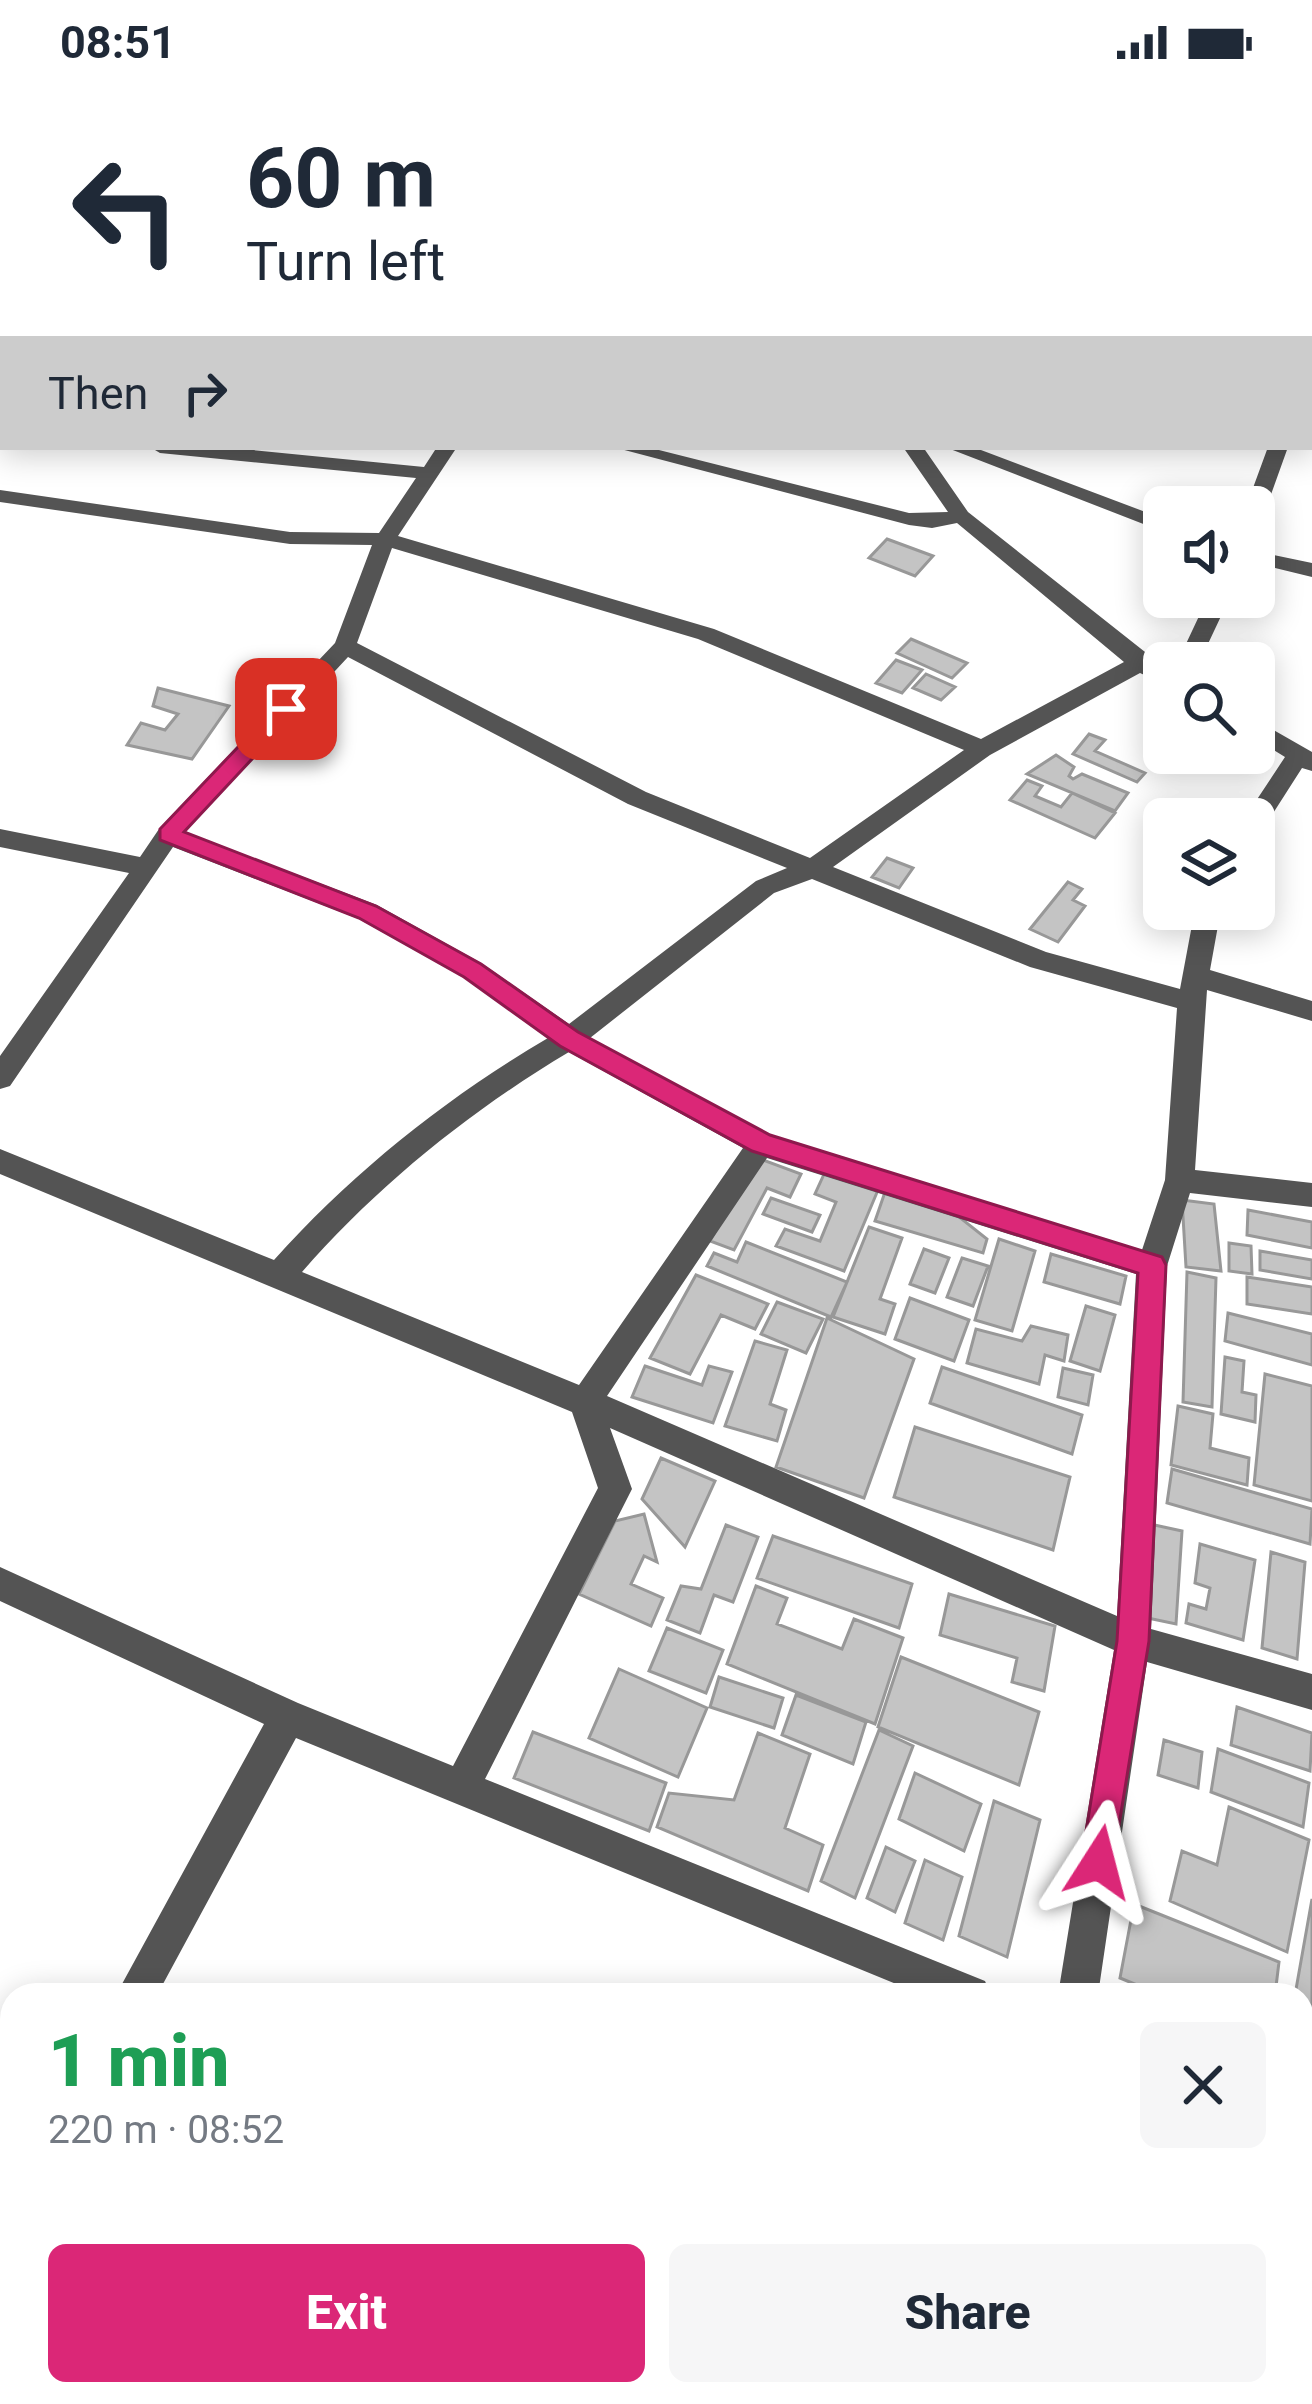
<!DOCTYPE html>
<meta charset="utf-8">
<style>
body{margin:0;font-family:Roboto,sans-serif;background:#f6f6f7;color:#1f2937;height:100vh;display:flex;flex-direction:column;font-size:45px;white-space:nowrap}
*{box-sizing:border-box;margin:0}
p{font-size:39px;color:#747a83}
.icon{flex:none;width:66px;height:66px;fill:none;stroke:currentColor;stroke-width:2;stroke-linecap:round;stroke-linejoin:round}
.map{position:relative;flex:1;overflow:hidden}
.details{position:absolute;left:0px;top:1899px;width:1314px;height:423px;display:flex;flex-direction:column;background:#fff;border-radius:36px 36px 0 0;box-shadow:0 6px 30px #0003}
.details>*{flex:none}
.hud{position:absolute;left:0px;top:0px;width:1314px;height:366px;box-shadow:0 6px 30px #0003;background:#fff;color:#1f2937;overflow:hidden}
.controls{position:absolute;left:1143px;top:402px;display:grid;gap:24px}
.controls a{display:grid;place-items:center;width:132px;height:132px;border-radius:18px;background:#fff;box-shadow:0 6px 30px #0003;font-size:60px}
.pin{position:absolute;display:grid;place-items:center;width:102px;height:102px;color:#fff;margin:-51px;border-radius:24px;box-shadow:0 6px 18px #0006}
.me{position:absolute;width:132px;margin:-66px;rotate:9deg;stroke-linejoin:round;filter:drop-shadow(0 0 9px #0008)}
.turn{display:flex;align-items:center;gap:42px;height:252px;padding:0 48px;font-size:54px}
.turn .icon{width:156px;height:156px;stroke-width:2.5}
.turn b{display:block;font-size:84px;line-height:102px}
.then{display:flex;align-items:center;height:114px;padding:0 48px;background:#0003;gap:24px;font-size:45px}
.round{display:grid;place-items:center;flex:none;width:126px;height:126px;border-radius:18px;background:#f6f6f7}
.head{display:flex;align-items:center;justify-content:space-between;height:204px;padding:0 48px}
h1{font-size:72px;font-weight:800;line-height:90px;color:#1e9e55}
.cta{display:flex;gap:24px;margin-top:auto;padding:24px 48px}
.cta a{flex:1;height:138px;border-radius:18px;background:#db2777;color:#fff;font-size:48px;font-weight:800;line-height:138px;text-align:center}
.cta a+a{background:#f6f6f7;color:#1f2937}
.status{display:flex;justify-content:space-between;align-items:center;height:84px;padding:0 60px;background:#fff;direction:ltr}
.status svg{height:33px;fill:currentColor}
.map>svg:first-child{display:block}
.building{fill:#c4c4c4;stroke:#989898;stroke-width:3}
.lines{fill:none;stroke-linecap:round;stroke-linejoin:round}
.minor{fill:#545454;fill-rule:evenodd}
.route{fill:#db2777;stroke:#8e194d;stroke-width:3}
</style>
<div class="status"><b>08:51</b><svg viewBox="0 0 49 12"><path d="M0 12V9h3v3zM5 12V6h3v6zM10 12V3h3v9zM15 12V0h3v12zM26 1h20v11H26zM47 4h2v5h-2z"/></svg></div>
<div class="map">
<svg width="1312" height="2320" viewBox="0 0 1312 2320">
<rect width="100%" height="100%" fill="#fff"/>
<!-- building -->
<path class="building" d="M 887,455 L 933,472 L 915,492 L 869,474 Z
M 911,555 L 967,579 L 952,594 L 897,569 Z
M 896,576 L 922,586 L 902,609 L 876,599 Z
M 926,590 L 955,603 L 941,616 L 913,604 Z
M 158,604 L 229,622 L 192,675 L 127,661 L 141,639 L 165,646 L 178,630 L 153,622 Z
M 1089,650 L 1105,656 L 1095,667 L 1145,689 L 1137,698 L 1073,670 Z
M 1056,671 L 1074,683 L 1069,692 L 1073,695 L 1082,690 L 1128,709 L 1115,727 L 1027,690 Z
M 1027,696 L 1042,702 L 1035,712 L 1061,723 L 1072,709 L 1115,729 L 1095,754 L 1010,716 Z
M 887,774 L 913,784 L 899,804 L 872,793 Z
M 1068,798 L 1082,805 L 1073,816 L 1085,822 L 1058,858 L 1030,845 Z
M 755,1073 L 801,1090 L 790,1113 L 767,1104 L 734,1166 L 710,1157 Z
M 825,1088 L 878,1106 L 844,1187 L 776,1162 L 785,1145 L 820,1157 L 836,1118 L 815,1110 Z
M 885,1108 L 953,1128 L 987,1155 L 983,1169 L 875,1137 Z
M 771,1114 L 820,1131 L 812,1148 L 763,1130 Z
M 1182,1116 L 1214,1120 L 1221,1187 L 1186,1183 Z
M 1248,1126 L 1312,1138 L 1312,1164 L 1247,1151 Z
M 869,1143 L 902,1154 L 880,1215 L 895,1220 L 885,1250 L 833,1233 Z
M 999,1155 L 1035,1167 L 1012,1247 L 975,1236 Z
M 746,1158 L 847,1198 L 831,1233 L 707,1182 L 714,1169 L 737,1178 Z
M 1229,1159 L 1251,1162 L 1252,1190 L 1229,1187 Z
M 924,1165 L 949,1174 L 935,1209 L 910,1200 Z
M 1260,1167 L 1312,1176 L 1312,1195 L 1260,1186 Z
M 1051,1170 L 1126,1192 L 1120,1220 L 1044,1198 Z
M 962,1174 L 988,1182 L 973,1222 L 947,1213 Z
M 1187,1188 L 1216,1194 L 1212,1323 L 1183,1318 Z
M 696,1191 L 768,1220 L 755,1245 L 721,1231 L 690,1290 L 650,1274 Z
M 1247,1193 L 1312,1203 L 1312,1230 L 1247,1220 Z
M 910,1214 L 969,1236 L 954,1277 L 895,1255 Z
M 777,1218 L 823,1235 L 806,1269 L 761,1250 Z
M 1086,1222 L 1115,1231 L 1100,1287 L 1070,1277 Z
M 1228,1229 L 1312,1250 L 1312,1281 L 1225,1257 Z
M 827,1234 L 914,1275 L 864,1414 L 776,1383 Z
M 1031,1242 L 1068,1251 L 1064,1277 L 1045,1271 L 1039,1300 L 967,1279 L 976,1245 L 1022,1257 Z
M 755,1257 L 787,1266 L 770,1320 L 786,1326 L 777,1357 L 725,1342 Z
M 1225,1273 L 1244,1277 L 1242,1308 L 1256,1311 L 1255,1338 L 1221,1330 Z
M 645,1282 L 702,1301 L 709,1282 L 732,1288 L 713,1339 L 632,1313 Z
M 942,1283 L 1082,1331 L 1072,1370 L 930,1319 Z
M 1063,1284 L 1093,1291 L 1088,1321 L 1058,1313 Z
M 1265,1290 L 1312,1302 L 1312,1417 L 1254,1401 Z
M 1178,1322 L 1213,1330 L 1210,1364 L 1249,1374 L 1247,1401 L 1171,1381 Z
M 915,1343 L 1070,1393 L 1053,1466 L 894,1413 Z
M 661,1374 L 715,1397 L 685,1463 L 642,1415 Z
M 1172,1385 L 1312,1425 L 1310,1460 L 1167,1419 Z
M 644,1430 L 657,1478 L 644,1472 L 631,1500 L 663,1514 L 651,1542 L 579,1510 L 615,1437 Z
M 1150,1440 L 1182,1447 L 1176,1540 L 1143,1533 Z
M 726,1441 L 758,1453 L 733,1518 L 714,1511 L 700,1549 L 667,1536 L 681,1502 L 701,1505 Z
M 773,1452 L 912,1500 L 899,1544 L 757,1494 Z
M 1200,1460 L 1255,1476 L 1243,1556 L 1186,1539 L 1189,1520 L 1206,1525 L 1210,1504 L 1195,1499 Z
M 1271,1468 L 1305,1478 L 1297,1575 L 1262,1564 Z
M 756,1502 L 787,1514 L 777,1540 L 842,1565 L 854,1535 L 903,1554 L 875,1640 L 727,1580 Z
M 949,1510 L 1055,1542 L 1044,1607 L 1012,1598 L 1017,1574 L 940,1551 Z
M 667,1544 L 723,1566 L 706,1609 L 649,1587 Z
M 901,1573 L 1039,1628 L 1019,1701 L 878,1643 Z
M 619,1585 L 707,1624 L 678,1693 L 589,1654 Z
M 719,1593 L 783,1614 L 774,1644 L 710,1623 Z
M 796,1611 L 866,1638 L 853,1680 L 782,1651 Z
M 1237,1623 L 1312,1649 L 1310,1687 L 1231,1661 Z
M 879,1646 L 913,1662 L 855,1814 L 821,1797 Z
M 533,1648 L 666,1699 L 649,1747 L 514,1694 Z
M 758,1649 L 810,1670 L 785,1744 L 823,1761 L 808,1807 L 657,1743 L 669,1709 L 734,1716 Z
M 1164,1656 L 1202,1668 L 1198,1704 L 1158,1691 Z
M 1218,1665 L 1309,1699 L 1303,1743 L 1211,1708 Z
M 915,1689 L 981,1720 L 964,1767 L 899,1735 Z
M 994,1717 L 1040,1736 L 1007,1873 L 959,1852 Z
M 1229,1723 L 1309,1756 L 1287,1868 L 1170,1817 L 1182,1767 L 1217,1781 Z
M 886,1763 L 915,1777 L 895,1828 L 867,1814 Z
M 925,1776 L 962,1793 L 943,1856 L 905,1839 Z
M 1312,1815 L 1312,1929 L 1302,1924 L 1302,1911 L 1295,1911 Z
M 1134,1820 L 1279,1878 L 1275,1911 L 1161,1911 L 1120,1894 Z
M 1302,1971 L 1312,1975 L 1312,2032 L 1302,2028 Z"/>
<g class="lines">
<!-- minor -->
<path class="minor" d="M 85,0 L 103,0 L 83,3 Z
M 298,0 L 321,0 L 323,3 L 300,3 Z
M 795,0 L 818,0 L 820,3 L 797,3 Z
M 1311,41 L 1312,41 L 1312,51 L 1311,51 Z
M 0,98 L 3,98 L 3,108 L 0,108 Z
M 1311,146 L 1312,146 L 1312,156 L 1311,156 Z
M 0,216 L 3,216 L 3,227 L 0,227 Z
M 0,341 L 3,341 L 3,353 L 0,353 Z
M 1311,349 L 1312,349 L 1312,361 L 1311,361 Z
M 150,363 L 222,363 L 424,383 L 437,363 L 457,363 L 398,452 L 714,545 L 981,655 L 1124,578 L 957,439 L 932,444 L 909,441 L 613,363 L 647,363 L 909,429 L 948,428 L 903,363 L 923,363 L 968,428 L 1164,583 L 1164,600 L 1140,589 L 990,671 L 833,783 L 1046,868 L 1180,905 L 1195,825 L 1221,825 L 1210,886 L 1312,917 L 1312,937 L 1207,906 L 1195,1086 L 1312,1099 L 1312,1123 L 1190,1109 L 1167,1182 L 1151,1545 L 1312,1590 L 1312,1626 L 1147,1578 L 1098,1911 L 1058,1911 L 1114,1566 L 610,1344 L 632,1405 L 485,1695 L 985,1897 L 991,1911 L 923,1911 L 296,1654 L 157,1911 L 116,1911 L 264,1640 L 0,1517 L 0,1483 L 298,1619 L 453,1682 L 598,1404 L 572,1328 L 0,1090 L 0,1065 L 274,1176 C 353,1088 446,1014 548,954 L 463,893 L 359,835 L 173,763 L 10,1002 L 0,1005 L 0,972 L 129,789 L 0,763 L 0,745 L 140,773 L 159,745 L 335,559 L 372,461 L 290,460 L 0,418 L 0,406 L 290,448 L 379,449 L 416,394 L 160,369 ZM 392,464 L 698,555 L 964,666 L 810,774 L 646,708 L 357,559 ZM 348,573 L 628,720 L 787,784 L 756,797 L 569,940 L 481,879 L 377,821 L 185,748 ZM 812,795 L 1030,883 L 1177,924 L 1165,1096 L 1142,1166 L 770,1051 L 590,954 L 774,809 ZM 569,968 L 743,1064 L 579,1301 L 302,1188 C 378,1101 470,1027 569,968 ZM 767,1074 L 1136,1190 L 1117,1532 L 607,1312 Z
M 945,363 L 973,363 L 1164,435 L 1164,448 Z
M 1268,363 L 1288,363 L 1264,430 L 1254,436 L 1254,423 L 1246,423 Z
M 1254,467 L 1312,479 L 1312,493 L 1254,479 Z
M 1208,513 L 1230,513 L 1199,579 L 1177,579 Z
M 1254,635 L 1312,668 L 1312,687 L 1302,684 L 1263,745 L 1254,748 L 1254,735 L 1244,735 L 1285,673 L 1254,654 Z
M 12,2121 L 12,2181 L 0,2186 L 0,2126 Z
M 1302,2289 L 1312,2293 L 1312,2320 L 1282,2320 L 1278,2310 L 1302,2310 Z
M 439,2310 L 492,2310 L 496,2320 L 443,2320 Z
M 996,2310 L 1040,2310 L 1039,2320 L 995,2320 Z"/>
</g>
<!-- route -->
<path class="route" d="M 286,618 L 294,620 L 294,630 L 184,748 L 376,822 L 481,880 L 578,948 L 770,1051 L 1162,1173 L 1166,1181 L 1149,1557 L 1111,1790 L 1099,1795 L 1086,1790 L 1081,1778 L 1117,1557 L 1138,1189 L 752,1067 L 560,962 L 464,893 L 359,834 L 160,756 L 160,745 L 279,620 Z"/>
</svg>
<div class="controls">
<a><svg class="icon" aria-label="sound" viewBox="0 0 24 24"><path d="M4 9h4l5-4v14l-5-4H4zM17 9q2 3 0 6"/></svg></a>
<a><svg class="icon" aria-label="search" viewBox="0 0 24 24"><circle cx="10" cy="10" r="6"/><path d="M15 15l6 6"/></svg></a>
<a><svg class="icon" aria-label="layers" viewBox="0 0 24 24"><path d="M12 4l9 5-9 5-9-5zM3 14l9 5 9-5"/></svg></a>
</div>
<div class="pin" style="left:286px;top:625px;background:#d93025"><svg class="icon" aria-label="arrive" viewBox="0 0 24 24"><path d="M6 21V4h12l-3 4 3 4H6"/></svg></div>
<svg class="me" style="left:1099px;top:1778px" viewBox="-20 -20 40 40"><path d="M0-17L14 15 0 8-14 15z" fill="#db2777" stroke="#fff" stroke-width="4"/></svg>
<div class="hud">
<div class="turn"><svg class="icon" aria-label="left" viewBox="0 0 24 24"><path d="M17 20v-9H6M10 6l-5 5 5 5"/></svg><div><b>60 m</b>Turn left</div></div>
<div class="then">Then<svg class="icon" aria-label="right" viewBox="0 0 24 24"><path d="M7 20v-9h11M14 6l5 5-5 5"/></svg></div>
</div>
<section class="details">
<div class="head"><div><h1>1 min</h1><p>220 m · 08:52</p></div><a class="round"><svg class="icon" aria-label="close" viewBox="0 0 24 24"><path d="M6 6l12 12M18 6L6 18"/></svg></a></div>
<div class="cta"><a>Exit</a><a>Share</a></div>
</section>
</div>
